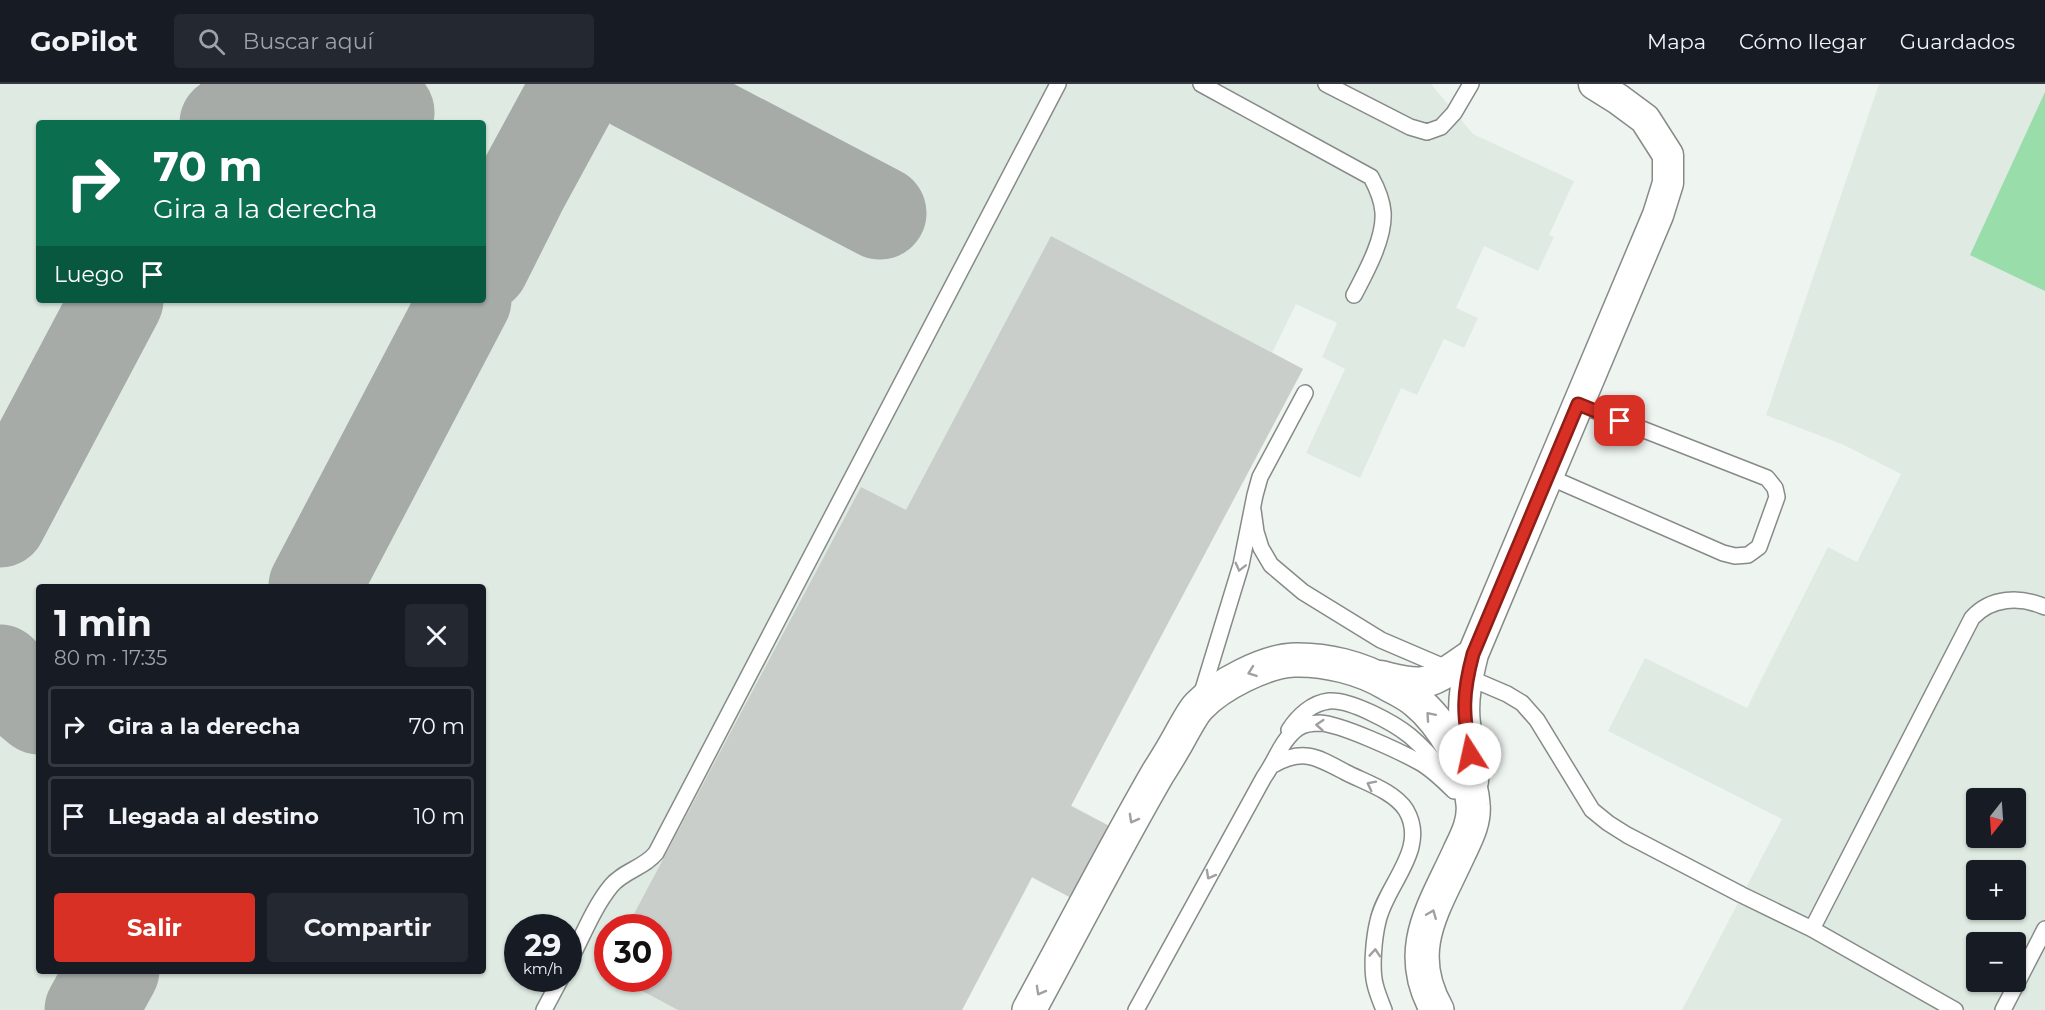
<!DOCTYPE html>
<html lang="es">
<meta charset="utf-8">
<style>
body{margin:0;font-family:Montserrat,sans-serif;background:#242831;color:#f1f3f6;height:100vh;display:flex;flex-direction:column;font-size:22px;white-space:nowrap}
*{box-sizing:border-box;margin:0}
p{font-size:20px;color:#9ea1a6}
.icon{flex:none;width:33px;height:33px;fill:none;stroke:currentColor;stroke-width:2;stroke-linecap:round;stroke-linejoin:round}
.map{position:relative;flex:1;overflow:hidden}
.details{position:absolute;left:36px;top:500px;width:450px;height:390px;display:flex;flex-direction:column;background:#171b24;border-radius:6px;box-shadow:0 2px 4px #0004}
.details>*{flex:none}
.guide{position:absolute;left:36px;top:36px;width:450px;height:183px;border-radius:6px;box-shadow:0 2px 4px #0004;background:#0b6e4f;color:#fff;overflow:hidden}
.needle{width:39px;rotate:197deg}
.fabs{position:absolute;left:1966px;top:704px;display:grid;gap:12px}
.fabs a{display:grid;place-items:center;width:60px;height:60px;border-radius:6px;background:#171b24;box-shadow:0 2px 4px #0004;font-size:30px}
.speed{position:absolute;left:504px;top:830px;display:flex;gap:12px;font-size:30px;font-weight:700;text-align:center}
.speed>*{display:grid;place-content:center;width:78px;height:78px;border-radius:50%;background:#171b24;box-shadow:0 2px 4px #0004;line-height:1}
.speed small{font-size:15px;font-weight:400}
.speed .limit{border:9px solid #d22;background:#fff;color:#111}
.pin{position:absolute;display:grid;place-items:center;width:51px;height:51px;color:#fff;margin:-26px;border-radius:12px;box-shadow:0 3px 9px #0006}
.me{position:absolute;width:66px;margin:-33px;rotate:350deg;stroke-linejoin:round;filter:drop-shadow(0 0 4px #0008)}
.turn{display:flex;align-items:center;gap:21px;height:126px;padding:0 18px;font-size:27px}
.turn .icon{width:78px;height:78px;stroke-width:2.5}
.turn b{display:block;font-size:42px;line-height:51px}
.then{display:flex;align-items:center;height:57px;padding:0 18px;background:#0003;gap:12px;font-size:22px}
.round{display:grid;place-items:center;flex:none;width:63px;height:63px;border-radius:6px;background:#242831}
.summary{display:flex;align-items:center;justify-content:space-between;height:102px;padding:0 18px}
h1{font-size:36px;font-weight:700;line-height:45px}
.action{display:flex;gap:12px;margin-top:auto;padding:12px 18px}
.action a{flex:1;height:69px;border-radius:6px;background:#d93025;color:#fff;font-size:24px;font-weight:700;line-height:69px;text-align:center}
.action a+a{background:#242831;color:#f1f3f6}
ul{padding:0;list-style:none}
li{display:flex;align-items:center;gap:18px;height:81px;margin:0 12px 9px;padding:0 6px;border:3px solid #363941;border-radius:6px}
li div{flex:1}
li b{display:block;font-size:22px}
li em{font-style:normal}
header{display:flex;align-items:center;gap:36px;box-sizing:border-box;height:84px;padding:0 30px;background:#171b24;border-bottom:2px solid #363941}
header strong{font-size:28px}
nav{display:flex;gap:33px;margin-inline-start:auto;font-size:21px}
.search{width:420px;height:54px;background:#242831;display:flex;align-items:center;gap:15px;box-sizing:border-box;padding:0 21px;border-radius:6px;color:#9ea1a6;font-size:22px}
.map>svg:first-child{display:block}
.built{fill:#dfebe2;fill-rule:evenodd}
.green{fill:#99ddab}
.lines{fill:none;stroke-linecap:round;stroke-linejoin:round}
.taxiway{stroke:#a6aba8;stroke-width:93}
.building{fill:#c9ceca}
.lane-casing{stroke:#878b88;stroke-width:18}
.street-casing{stroke:#878b88;stroke-width:33}
.secondary-casing{stroke:#878b88;stroke-width:36}
.lane{stroke:#fff;stroke-width:15}
.street{stroke:#fff;stroke-width:30}
.secondary{stroke:#fff;stroke-width:33}
.oneway{stroke:#9fa09f}
.route-casing{stroke:#8d1f18;stroke-width:15}
.route{stroke:#d93025;stroke-width:10}
</style>
<header>
<strong>GoPilot</strong>
<div class="search"><svg class="icon" aria-label="search" viewBox="0 0 24 24"><circle cx="10" cy="10" r="6"/><path d="M15 15l6 6"/></svg>Buscar aquí</div>
<nav><a>Mapa</a><a>Cómo llegar</a><a>Guardados</a></nav>
</header>
<div class="map">
<svg width="2045" height="926" viewBox="0 0 2045 926">
<rect width="100%" height="100%" fill="#eef4f0"/>
<!-- built -->
<path class="built" d="M 0,0 L 1431,0 L 1473,50 L 1574,97 L 1549,151 L 1554,153 L 1538,187 L 1484,162 L 1456,224 L 1478,234 L 1464,264 L 1444,255 L 1417,311 L 1401,304 L 1360,394 L 1306,369 L 1345,285 L 1322,273 L 1337,239 L 1296,220 L 1272,269 L 1303,285 L 1071,721 L 1115,745 L 1077,817 L 1032,794 L 962,926 L 0,926 ZM 39,39 L 483,39 L 483,216 L 39,216 ZM 39,502 L 483,502 L 483,886 L 39,886 ZM 518,843 L 568,843 L 568,894 L 518,894 ZM 608,843 L 658,843 L 658,894 L 608,894 Z
M 1879,0 L 2045,0 L 2045,926 L 1682,926 L 1782,735 L 1608,647 L 1645,574 L 1747,624 L 1828,463 L 1857,478 L 1901,390 L 1844,361 L 1766,331 ZM 1977,714 L 2016,714 L 2016,753 L 1977,753 ZM 1977,786 L 2016,786 L 2016,825 L 1977,825 ZM 1977,858 L 2016,858 L 2016,897 L 1977,897 Z"/>
<!-- green -->
<path class="green" d="M 2045,8 L 2045,207 L 1970,171 Z"/>
<g class="lines">
<!-- taxiway -->
<path class="taxiway" d="M 634,0 L 880,129
M 226,39 C 279,31 334,22 388,28
M 483,181 L 522,103 L 578,0
M 0,437 L 117,216
M 315,502 L 465,216
M 0,587 L 16,605 L 39,624
M 91,926 L 113,886"/>
</g>
<!-- building -->
<path class="building" d="M 1051,152 L 1303,285 L 1071,722 L 1115,745 L 1077,817 L 1032,793 L 962,926 L 678,926 L 618,894 L 658,894 L 658,843 L 627,843 L 861,403 L 906,426 Z"/>
<g class="lines">
<defs>
<path id="lane" d="M 1201,0 L 1371,93 C 1377,104 1382,115 1383,128 C 1385,154 1366,188 1354,211
M 1326,0 L 1410,43 L 1427,48 L 1441,43 L 1454,29 L 1471,0
M 1547,392 L 1723,469 L 1735,472 L 1748,471 L 1759,463 L 1777,413 L 1775,404 L 1767,394 L 1578,320
M 1253,426 L 1256,448 L 1261,464 L 1271,481 L 1303,508 L 1381,556 L 1507,610 L 1522,619 L 1537,636 L 1592,726 L 1608,739 L 1627,751 L 1742,811 L 1812,845 L 1955,926
M 1201,612 L 1241,481 L 1255,411 L 1260,393 L 1305,309
M 1289,646 C 1298,632 1312,619 1329,617 C 1350,615 1394,639 1410,652 C 1423,663 1435,676 1444,690
M 1273,681 C 1303,664 1317,673 1345,688 C 1364,698 1394,707 1406,726 C 1429,765 1386,800 1378,837 C 1374,853 1371,884 1375,900 C 1377,909 1381,918 1384,926
M 1812,845 L 1972,534 C 1991,513 2020,512 2045,523
M 568,880 C 582,854 593,824 611,802 C 623,787 644,784 656,769 L 1058,0
M 544,926 L 561,894
M 1136,926 L 1264,693 C 1275,678 1282,655 1298,644 C 1304,640 1313,639 1320,639 C 1341,640 1399,667 1419,678 C 1432,685 1443,696 1454,707
M 2003,926 L 2045,845"/>
<path id="street" d="M 1380,592 C 1394,595 1409,600 1423,598 C 1438,597 1460,578 1473,570
M 1473,697 C 1473,677 1468,659 1465,640 C 1462,616 1467,594 1473,570 L 1658,131 L 1668,99 L 1668,71 L 1645,35 L 1618,15 L 1594,0"/>
<path id="secondary" d="M 1029,926 C 1072,847 1113,767 1158,689 C 1167,675 1176,660 1184,645 C 1189,637 1193,628 1199,622 C 1219,601 1265,577 1294,576 C 1325,575 1362,584 1388,600 C 1397,605 1408,610 1416,617 C 1442,638 1471,686 1473,720 C 1475,738 1466,754 1459,769 C 1434,824 1403,866 1437,926"/>
</defs>
<!-- lane casing -->
<use href="#lane" class="lane-casing"/>
<!-- street casing -->
<use href="#street" class="street-casing"/>
<!-- secondary casing -->
<use href="#secondary" class="secondary-casing"/>
<!-- lane -->
<use href="#lane" class="lane"/>
<!-- street -->
<use href="#street" class="street"/>
<!-- secondary -->
<use href="#secondary" class="secondary"/>
</g>
<!-- one-way arrows -->
<defs><path id="oneway-chevron" d="M-2-3.5L2.5 0L-2 3.5" fill="none" stroke-width="1.6" stroke-linecap="round" stroke-linejoin="round" transform="scale(1.5)"/></defs>
<g class="oneway">
<use href="#oneway-chevron" transform="translate(1240 483) rotate(104)"/>
<use href="#oneway-chevron" transform="translate(1252 588) rotate(160)"/>
<use href="#oneway-chevron" transform="translate(1430 632) rotate(-131)"/>
<use href="#oneway-chevron" transform="translate(1320 641) rotate(-176)"/>
<use href="#oneway-chevron" transform="translate(1371 701) rotate(-153)"/>
<use href="#oneway-chevron" transform="translate(1133 735) rotate(119)"/>
<use href="#oneway-chevron" transform="translate(1210 791) rotate(119)"/>
<use href="#oneway-chevron" transform="translate(1432 830) rotate(-68)"/>
<use href="#oneway-chevron" transform="translate(1375 869) rotate(-86)"/>
<use href="#oneway-chevron" transform="translate(1040 907) rotate(119)"/>
</g>
<g class="lines">
<defs>
<path id="route" d="M 1470,670 C 1463,629 1462,611 1473,570 L 1578,320 L 1620,337"/>
</defs>
<!-- route casing -->
<use href="#route" class="route-casing"/>
<!-- route -->
<use href="#route" class="route"/>
</g>
</svg>
<div class="fabs">
<a><svg class="needle" viewBox="-14 -14 28 28"><path d="M0-13l5 13h-10z" fill="#e53935"/><path d="M0 13l5-13h-10z" fill="#9ea1a6"/></svg></a>
<a>+</a>
<a>−</a>
</div>
<div class="speed"><div>29<small>km/h</small></div><div class="limit">30</div></div>
<div class="pin" style="left:1620px;top:337px;background:#d93025"><svg class="icon" aria-label="arrive" viewBox="0 0 24 24"><path d="M6 21V4h12l-3 4 3 4H6"/></svg></div>
<svg class="me" style="left:1470px;top:670px" viewBox="-20 -20 40 40"><circle r="19" fill="#fff"/><path d="M0-13L10 11 0 6-10 11z" fill="#d93025"/></svg>
<div class="guide">
<div class="turn"><svg class="icon" aria-label="right" viewBox="0 0 24 24"><path d="M7 20v-9h11M14 6l5 5-5 5"/></svg><div><b>70 m</b>Gira a la derecha</div></div>
<div class="then">Luego<svg class="icon" aria-label="arrive" viewBox="0 0 24 24"><path d="M6 21V4h12l-3 4 3 4H6"/></svg></div>
</div>
<section class="details">
<div class="summary"><div><h1>1 min</h1><p>80 m · 17:35</p></div><a class="round"><svg class="icon" aria-label="close" viewBox="0 0 24 24"><path d="M6 6l12 12M18 6L6 18"/></svg></a></div>
<ul>
<li><svg class="icon" aria-label="right" viewBox="0 0 24 24"><path d="M7 20v-9h11M14 6l5 5-5 5"/></svg><div><b>Gira a la derecha</b></div><em>70 m</em></li>
<li><svg class="icon" aria-label="arrive" viewBox="0 0 24 24"><path d="M6 21V4h12l-3 4 3 4H6"/></svg><div><b>Llegada al destino</b></div><em>10 m</em></li>
</ul>
<div class="action"><a>Salir</a><a>Compartir</a></div>
</section>
</div>
